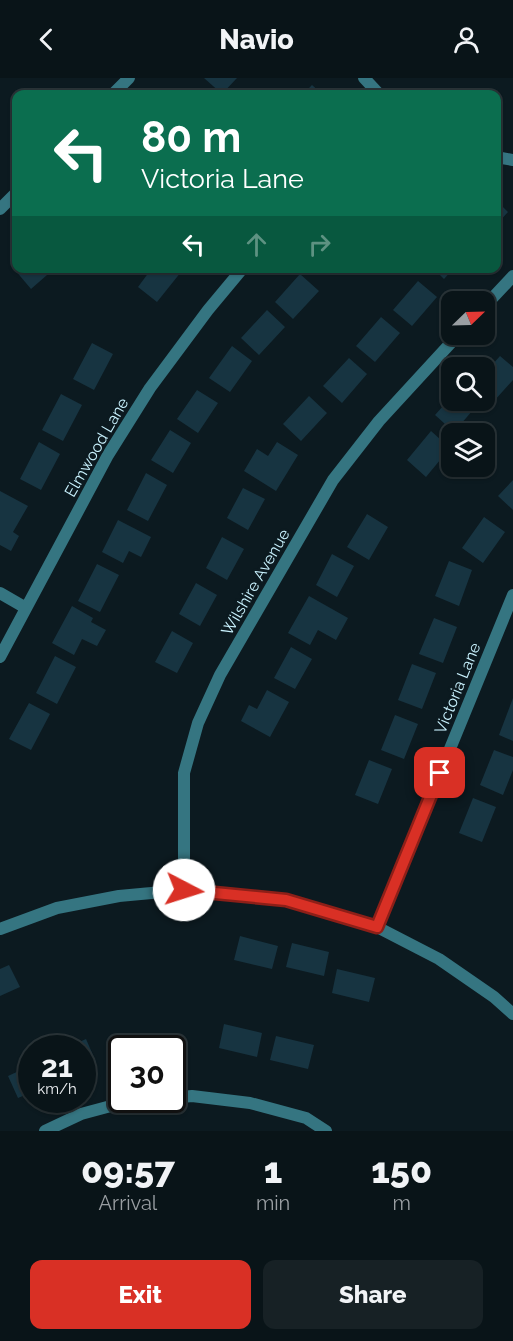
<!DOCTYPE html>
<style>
body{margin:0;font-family:Raleway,sans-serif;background:#172125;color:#f1f3f6;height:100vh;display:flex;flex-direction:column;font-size:22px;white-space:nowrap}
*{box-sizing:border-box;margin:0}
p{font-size:20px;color:#999ea2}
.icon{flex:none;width:33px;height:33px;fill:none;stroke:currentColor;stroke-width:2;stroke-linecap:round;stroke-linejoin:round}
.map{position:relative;height:1053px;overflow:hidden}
.drawer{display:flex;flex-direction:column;background:#091418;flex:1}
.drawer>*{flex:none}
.guide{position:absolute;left:12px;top:12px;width:489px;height:183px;border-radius:12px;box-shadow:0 2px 4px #0004,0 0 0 2px #293337;background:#0b6e4f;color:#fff;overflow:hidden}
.needle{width:39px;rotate:67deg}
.buttons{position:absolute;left:441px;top:213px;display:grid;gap:12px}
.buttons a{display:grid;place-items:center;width:54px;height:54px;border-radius:12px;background:#091418;box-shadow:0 2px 4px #0004,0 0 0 2px #293337;font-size:30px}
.speed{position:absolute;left:18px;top:957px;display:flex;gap:12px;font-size:30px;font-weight:700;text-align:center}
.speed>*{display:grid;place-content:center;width:78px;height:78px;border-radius:50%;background:#091418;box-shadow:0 2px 4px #0004,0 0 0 2px #293337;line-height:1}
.speed small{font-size:15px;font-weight:400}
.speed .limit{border:3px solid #111;border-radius:9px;background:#fff;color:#111}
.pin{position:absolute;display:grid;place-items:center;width:51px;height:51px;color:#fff;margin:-26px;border-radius:12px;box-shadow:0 3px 9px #0006}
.me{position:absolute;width:66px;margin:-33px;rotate:95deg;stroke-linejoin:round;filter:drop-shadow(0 0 4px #0008)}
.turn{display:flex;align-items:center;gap:21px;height:126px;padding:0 30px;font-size:27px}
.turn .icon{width:78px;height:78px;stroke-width:2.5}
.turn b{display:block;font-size:42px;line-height:51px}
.lanes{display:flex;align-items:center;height:57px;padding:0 30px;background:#0003;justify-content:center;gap:30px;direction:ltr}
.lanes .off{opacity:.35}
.eta{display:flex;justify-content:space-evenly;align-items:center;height:102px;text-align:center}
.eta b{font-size:36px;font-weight:800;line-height:42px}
.primary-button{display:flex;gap:12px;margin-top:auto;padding:12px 30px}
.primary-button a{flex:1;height:69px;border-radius:12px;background:#d93025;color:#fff;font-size:24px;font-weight:800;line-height:69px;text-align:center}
.primary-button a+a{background:#172125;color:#f1f3f6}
header{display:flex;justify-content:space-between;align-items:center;height:78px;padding:0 30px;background:#091418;font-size:27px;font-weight:800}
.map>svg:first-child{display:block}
.building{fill:#173441}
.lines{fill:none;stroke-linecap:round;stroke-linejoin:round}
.street{stroke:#357581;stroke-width:12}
.route-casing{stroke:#8d1f18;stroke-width:15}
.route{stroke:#d93025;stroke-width:10}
.labels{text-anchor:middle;stroke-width:5;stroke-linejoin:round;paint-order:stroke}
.street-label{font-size:16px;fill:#caf3ff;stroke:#0c1a20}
</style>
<header><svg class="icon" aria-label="back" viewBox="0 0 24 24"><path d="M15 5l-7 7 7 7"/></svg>Navio<svg class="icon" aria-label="person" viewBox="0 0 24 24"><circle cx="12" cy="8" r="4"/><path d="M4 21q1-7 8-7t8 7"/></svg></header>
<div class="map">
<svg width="513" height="1053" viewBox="0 0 513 1053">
<rect width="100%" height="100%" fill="#0c1a20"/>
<!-- building -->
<path class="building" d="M 204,0 L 237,0 L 222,16 Z
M 312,7 L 322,16 L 303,16 Z
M 496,122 L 508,134 L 496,147 Z
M 16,190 L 55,190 L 31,211 L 15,192 Z
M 152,190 L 176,190 L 181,194 L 157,224 L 138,209 Z
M 433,190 L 454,190 L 444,201 Z
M 300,196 L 319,213 L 293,241 L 275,224 Z
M 418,203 L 437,219 L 412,248 L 393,232 Z
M 267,232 L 285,249 L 259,277 L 241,260 Z
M 381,239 L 400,255 L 375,284 L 356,268 Z
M 92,265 L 113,276 L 94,312 L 73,301 Z
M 232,268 L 252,283 L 230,314 L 209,300 Z
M 500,278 L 513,289 L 513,302 L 494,323 L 484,315 L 484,296 Z
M 349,280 L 367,296 L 342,325 L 323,308 Z
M 197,312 L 218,325 L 198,355 L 177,341 Z
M 61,316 L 82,327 L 63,363 L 42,352 Z
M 309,318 L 327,335 L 301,363 L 283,346 Z
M 452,318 L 452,322 L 476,322 L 479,325 L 454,354 L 435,337 Z
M 170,352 L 191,365 L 173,395 L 151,382 Z
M 431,353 L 450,370 L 426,399 L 407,382 Z
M 39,364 L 60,376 L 41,412 L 20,401 Z
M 277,364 L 298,377 L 276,413 L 244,393 L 257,371 L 268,378 Z
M 146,395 L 167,407 L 148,443 L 127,432 Z
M 513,402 L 513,432 L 498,418 Z
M 243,410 L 265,421 L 248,452 L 227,440 Z
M 0,413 L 28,428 L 13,454 L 19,458 L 11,473 L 0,467 Z
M 367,436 L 388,449 L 369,482 L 347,469 Z
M 484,439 L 505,454 L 483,485 L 462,470 Z
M 118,442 L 151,459 L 141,479 L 129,473 L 123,485 L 102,474 Z
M 222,459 L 244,471 L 227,502 L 206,490 Z
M 332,476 L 354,488 L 337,519 L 316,507 Z
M 449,483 L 472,492 L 459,528 L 435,518 Z
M 97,486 L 119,497 L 100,534 L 78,523 Z
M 196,505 L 217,517 L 200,548 L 179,536 Z
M 309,518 L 348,540 L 336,562 L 318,552 L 310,567 L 288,555 Z
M 72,528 L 93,540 L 91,544 L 106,552 L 97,568 L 82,561 L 74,577 L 52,565 Z
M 434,540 L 457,549 L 443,585 L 419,576 Z
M 172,553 L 193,565 L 177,595 L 155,584 Z
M 291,569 L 312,581 L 295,611 L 274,600 Z
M 55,578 L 76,589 L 57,626 L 36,615 Z
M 412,586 L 436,595 L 422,631 L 398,622 Z
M 267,612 L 289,624 L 270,659 L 241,643 L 249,627 L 257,631 Z
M 513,620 L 513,663 L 499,657 Z
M 29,625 L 50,636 L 31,672 L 9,661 Z
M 395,637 L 418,646 L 404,681 L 381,672 Z
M 494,672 L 513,679 L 513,692 L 503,717 L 480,707 Z
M 369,682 L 392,691 L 378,726 L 355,717 Z
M 473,720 L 496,729 L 482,764 L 459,755 Z
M 240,858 L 278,868 L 272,891 L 234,882 Z
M 292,865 L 329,874 L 324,898 L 286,889 Z
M 9,887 L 20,909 L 0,918 L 0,891 Z
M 337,891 L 375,900 L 369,924 L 332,915 Z
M 224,946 L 262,955 L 257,979 L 219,970 Z
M 276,958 L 314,967 L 308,991 L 270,982 Z
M 86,961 L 96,984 L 82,990 L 82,970 L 66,970 Z
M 32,987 L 32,1014 L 18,1020 L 8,998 Z"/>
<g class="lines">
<!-- street -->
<path class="street" d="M 364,0 L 379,16
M 113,16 L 129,0
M 496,79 L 513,82
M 0,131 L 16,115
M 484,229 L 513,198
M 0,515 L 26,530
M 0,579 L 108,377 L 150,310 L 208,232 L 243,190
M 184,812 L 184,695 L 198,645 L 220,597 L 333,402 L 379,343 L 459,256
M 377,849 L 513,517
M 0,851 L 57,830 L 119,818 L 184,812 L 286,822 L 377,849 L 439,881 L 494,919 L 513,936
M 172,1020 L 192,1018 L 250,1025 L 306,1040 L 326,1053
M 45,1053 L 81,1036 L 122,1025 L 156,1022"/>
</g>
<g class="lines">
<defs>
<path id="route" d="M 184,812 L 286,822 L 377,849 L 440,695"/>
</defs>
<!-- route casing -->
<use href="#route" class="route-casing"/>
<!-- route -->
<use href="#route" class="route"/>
</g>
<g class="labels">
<!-- street labels -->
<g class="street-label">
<text transform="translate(96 369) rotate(-60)" y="6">Elmwood Lane</text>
<text transform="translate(255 504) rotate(-60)" y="6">Wilshire Avenue</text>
<text transform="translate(457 610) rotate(-68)" y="6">Victoria Lane</text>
</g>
</g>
</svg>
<div class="buttons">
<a><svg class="needle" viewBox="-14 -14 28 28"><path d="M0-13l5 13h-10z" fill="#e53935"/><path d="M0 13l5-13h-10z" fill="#999ea2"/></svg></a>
<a><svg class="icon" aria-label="search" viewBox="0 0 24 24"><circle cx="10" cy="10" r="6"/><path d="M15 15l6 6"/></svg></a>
<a><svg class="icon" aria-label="layers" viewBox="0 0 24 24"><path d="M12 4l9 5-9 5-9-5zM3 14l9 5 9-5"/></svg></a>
</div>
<div class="speed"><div>21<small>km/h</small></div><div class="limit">30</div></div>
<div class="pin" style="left:440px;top:695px;background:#d93025"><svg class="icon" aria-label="arrive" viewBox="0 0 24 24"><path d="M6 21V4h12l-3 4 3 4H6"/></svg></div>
<svg class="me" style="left:184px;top:812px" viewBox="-20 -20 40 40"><circle r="19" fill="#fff"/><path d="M0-13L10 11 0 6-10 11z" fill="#d93025"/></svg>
<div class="guide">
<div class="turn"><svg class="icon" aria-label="left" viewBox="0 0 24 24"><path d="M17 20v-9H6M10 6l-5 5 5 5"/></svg><div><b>80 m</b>Victoria Lane</div></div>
<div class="lanes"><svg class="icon" aria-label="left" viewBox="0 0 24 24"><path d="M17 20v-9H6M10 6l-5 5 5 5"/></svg><svg class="icon off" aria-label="ahead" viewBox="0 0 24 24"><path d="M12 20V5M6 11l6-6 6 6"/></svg><svg class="icon off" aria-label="right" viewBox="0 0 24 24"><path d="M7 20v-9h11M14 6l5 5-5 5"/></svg></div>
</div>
</div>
<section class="drawer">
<div class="eta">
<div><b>09:57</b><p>Arrival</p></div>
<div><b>1</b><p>min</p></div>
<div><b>150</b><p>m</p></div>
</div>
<div class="primary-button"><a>Exit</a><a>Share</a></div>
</section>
